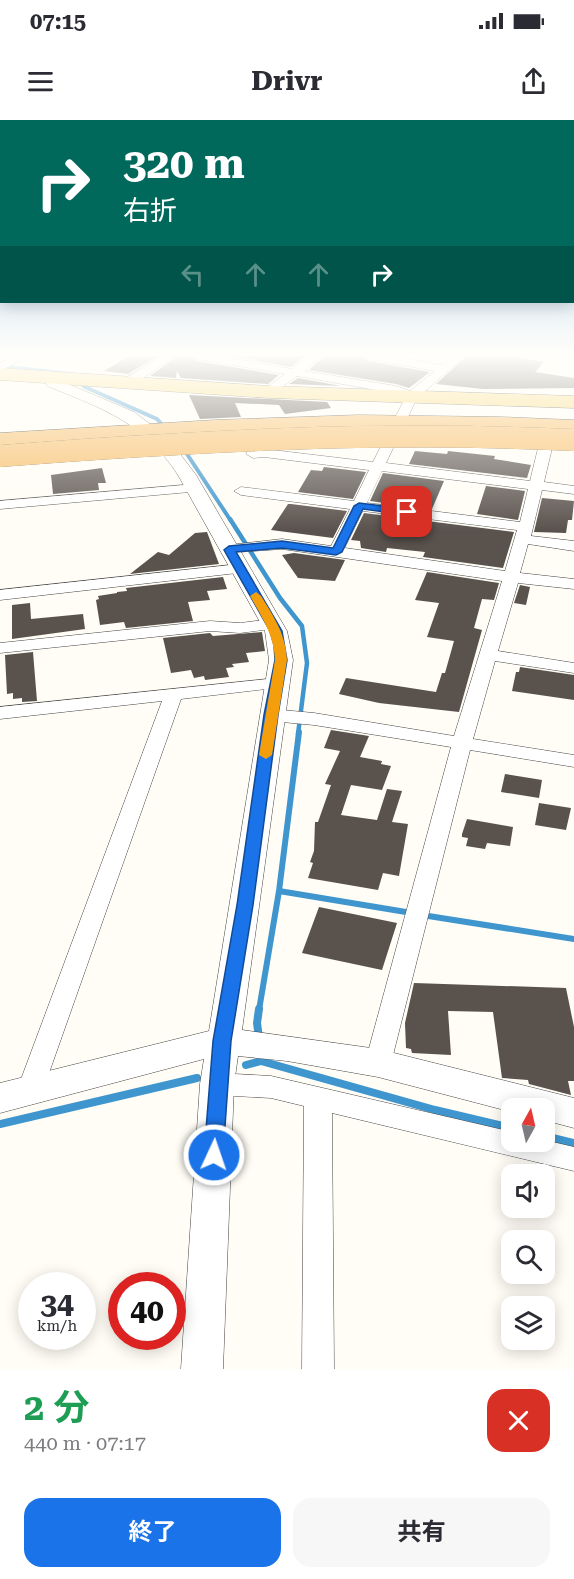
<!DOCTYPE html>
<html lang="ja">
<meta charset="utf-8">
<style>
body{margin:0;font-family:"Roboto Serif","Noto Sans JP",serif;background:#f7f7f7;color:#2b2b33;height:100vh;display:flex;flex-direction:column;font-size:22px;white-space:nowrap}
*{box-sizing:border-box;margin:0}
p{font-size:20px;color:#7c7c81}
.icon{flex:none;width:33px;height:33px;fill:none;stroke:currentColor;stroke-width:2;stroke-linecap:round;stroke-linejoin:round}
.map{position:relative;height:1249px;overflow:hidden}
.panel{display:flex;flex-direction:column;background:#fff;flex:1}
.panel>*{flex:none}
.guide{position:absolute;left:0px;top:0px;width:574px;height:183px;box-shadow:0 3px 15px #0003;background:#00695c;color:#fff;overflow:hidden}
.needle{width:39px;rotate:8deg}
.controls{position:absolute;left:501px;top:978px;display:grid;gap:12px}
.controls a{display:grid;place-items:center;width:54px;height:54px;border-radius:12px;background:#fff;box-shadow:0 3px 15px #0003;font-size:30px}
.speed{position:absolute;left:18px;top:1152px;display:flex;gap:12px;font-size:30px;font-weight:700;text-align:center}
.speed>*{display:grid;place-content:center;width:78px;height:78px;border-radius:50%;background:#fff;box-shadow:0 3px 15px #0003;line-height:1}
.speed small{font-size:15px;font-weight:400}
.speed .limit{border:9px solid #d22;background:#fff;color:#111}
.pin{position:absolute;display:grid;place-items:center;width:51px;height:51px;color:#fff;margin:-26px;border-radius:12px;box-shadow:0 3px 9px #0006}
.me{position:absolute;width:66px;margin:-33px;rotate:3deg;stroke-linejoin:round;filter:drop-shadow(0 0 4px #0008)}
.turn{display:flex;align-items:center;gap:21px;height:126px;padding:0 24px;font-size:27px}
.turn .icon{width:78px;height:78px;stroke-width:2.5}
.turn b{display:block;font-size:42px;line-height:51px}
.lanes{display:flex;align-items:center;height:57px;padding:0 24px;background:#0003;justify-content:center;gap:30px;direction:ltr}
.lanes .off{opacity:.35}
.round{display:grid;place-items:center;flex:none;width:63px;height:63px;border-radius:18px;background:#f7f7f7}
.summary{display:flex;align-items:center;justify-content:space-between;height:102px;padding:0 24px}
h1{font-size:36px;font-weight:700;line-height:45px;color:#1e9e55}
.button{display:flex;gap:12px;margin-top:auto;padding:12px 24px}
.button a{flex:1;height:69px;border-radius:18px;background:#1a73e8;color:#fff;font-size:24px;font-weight:700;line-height:69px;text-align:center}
.button a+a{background:#f7f7f7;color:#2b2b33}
.status{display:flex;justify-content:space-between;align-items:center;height:42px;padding:0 30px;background:#fff;direction:ltr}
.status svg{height:16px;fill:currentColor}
header{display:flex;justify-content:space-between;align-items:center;height:78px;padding:0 24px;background:#fff;font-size:27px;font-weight:700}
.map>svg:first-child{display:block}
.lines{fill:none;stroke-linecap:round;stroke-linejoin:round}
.stream-far3{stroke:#3f96cf;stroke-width:4}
.stream-far2{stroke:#3f96cf;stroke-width:4.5}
.stream-far1{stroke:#3f96cf;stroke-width:6}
.stream{stroke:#3f96cf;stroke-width:8}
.building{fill:#5a524d}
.minor-casing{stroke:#444;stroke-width:1}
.tertiary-casing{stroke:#444;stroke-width:1}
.primary-casing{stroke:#222;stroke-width:1}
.trunk-casing{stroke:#222;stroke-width:1}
.minor{fill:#fff;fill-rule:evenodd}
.tertiary{fill:#fff;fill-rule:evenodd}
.primary{fill:#f9d66b;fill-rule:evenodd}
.trunk{fill:#f7bc64;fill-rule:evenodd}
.trunk-bridge-casing{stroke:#222;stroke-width:22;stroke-linecap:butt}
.trunk-bridge{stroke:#f7bc64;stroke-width:22}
.route{fill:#1a73e8;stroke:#114b97;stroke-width:1.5}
.slow{fill:#f59e0b}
</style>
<div class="status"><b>07:15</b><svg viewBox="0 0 49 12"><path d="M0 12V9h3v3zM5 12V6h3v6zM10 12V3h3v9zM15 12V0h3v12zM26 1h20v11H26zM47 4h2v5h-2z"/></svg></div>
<header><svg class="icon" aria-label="menu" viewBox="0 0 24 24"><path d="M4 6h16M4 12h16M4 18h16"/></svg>Drivr<svg class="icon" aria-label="share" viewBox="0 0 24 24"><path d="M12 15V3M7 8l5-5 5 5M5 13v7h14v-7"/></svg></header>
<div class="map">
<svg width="574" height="1249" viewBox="0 0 574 1249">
<rect width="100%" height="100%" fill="#fffdf5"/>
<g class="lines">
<!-- stream-far3 -->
<path class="stream-far3" d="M 0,246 L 69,254
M 79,262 L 85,267 L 157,299 L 165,308
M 185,331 L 231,401"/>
<!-- stream-far2 -->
<path class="stream-far2" d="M 230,399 L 280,478 L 302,506 L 307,543 L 298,614"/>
<!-- stream-far1 -->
<path class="stream-far1" d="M 279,771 L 412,793
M 422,795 L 574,819
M 259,890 L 279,771 L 299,612"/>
<!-- stream -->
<path class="stream" d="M 259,918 L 257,903 L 259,889
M 246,945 L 261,941 L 435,990 L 512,1008
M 0,1004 L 197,958
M 544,1016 L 574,1023"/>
</g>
<!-- building -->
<path class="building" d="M 129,236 L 158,236 L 128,254 L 104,251 Z
M 178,236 L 190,236 L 198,241 L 279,255 L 268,264 L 181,258 L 177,251 L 176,258 L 150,256 Z
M 231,236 L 305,236 L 291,247 Z
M 324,236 L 360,236 L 368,241 L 430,252 L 409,268 L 396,264 L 309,250 Z
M 467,236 L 510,236 L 544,242 L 535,252 L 574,258 L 574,268 L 483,269 L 436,264 Z
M 298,258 L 341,266 L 289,264 Z
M 189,275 L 327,282 L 331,288 L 285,294 L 279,285 L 235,283 L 241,297 L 200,299 Z
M 415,331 L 447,334 L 448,331 L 495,336 L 494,339 L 531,345 L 527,358 L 409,344 Z
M 324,347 L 366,352 L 353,379 L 298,372 L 311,350 L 322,351 Z
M 102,348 L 106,363 L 98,363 L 99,370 L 53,374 L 51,355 Z
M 383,353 L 444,361 L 432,389 L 370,381 Z
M 486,366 L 525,371 L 518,400 L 477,394 Z
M 542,378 L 574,381 L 572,400 L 568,400 L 566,413 L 534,412 Z
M 288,384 L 291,384 L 347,391 L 333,418 L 271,410 Z
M 364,393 L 514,412 L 503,448 L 423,437 L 425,432 L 387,428 L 386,432 L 361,428 L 360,421 L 351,420 Z
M 207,412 L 219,444 L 130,454 L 158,432 L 169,435 L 195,413 Z
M 294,433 L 345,440 L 335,461 L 298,458 L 282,435 Z
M 427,452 L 499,463 L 494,480 L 482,479 L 474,508 L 482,510 L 459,592 L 379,583 L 339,574 L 346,558 L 436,572 L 442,553 L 445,553 L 454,521 L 427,517 L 439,483 L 415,480 Z
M 223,457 L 227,469 L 207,471 L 210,480 L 188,482 L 193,501 L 126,508 L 124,502 L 100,505 L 96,480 L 99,479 L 98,476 L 117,473 L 117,472 L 127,471 L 126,468 Z
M 520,465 L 530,467 L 526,485 L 514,483 Z
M 30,483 L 31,499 L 83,494 L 85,509 L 12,519 L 12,485 Z
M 262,512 L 265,531 L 246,533 L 249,542 L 232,544 L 234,547 L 226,548 L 229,557 L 205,560 L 204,556 L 194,558 L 191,550 L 171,553 L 163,518 L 210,513 L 213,516 Z
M 33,532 L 37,581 L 22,582 L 22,578 L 13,579 L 13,573 L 7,574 L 5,535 Z
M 520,547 L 574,555 L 574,580 L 512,571 L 516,552 L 519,552 Z
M 331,610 L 369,616 L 360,637 L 382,641 L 381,644 L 391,646 L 382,670 L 351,665 L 341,695 L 377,700 L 387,669 L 402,671 L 392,702 L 408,704 L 399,756 L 383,753 L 378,770 L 308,758 L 313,743 L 310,742 L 314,731 L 315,702 L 318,702 L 331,665 L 325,664 L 340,631 L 324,628 Z
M 505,654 L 542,660 L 539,678 L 501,672 Z
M 539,683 L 571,688 L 566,710 L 535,705 Z
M 467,699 L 513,707 L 510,726 L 487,723 L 485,729 L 466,726 L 468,718 L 462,717 L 462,714 Z
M 319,787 L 397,803 L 382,850 L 302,833 Z
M 414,863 L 566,868 L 574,907 L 574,961 L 568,961 L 571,975 L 529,964 L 528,960 L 502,958 L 493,892 L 448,891 L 451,935 L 412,933 L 411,929 L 406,928 L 405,903 Z"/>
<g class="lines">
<defs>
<path id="minor" d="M 14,236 L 29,236 L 0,251 L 0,243 Z
M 162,236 L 176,236 L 131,266 L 123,266 L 123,260 Z
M 192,236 L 218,236 L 292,249 L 309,236 L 322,236 L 304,251 L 396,266 L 410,271 L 435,251 L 368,239 L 362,236 L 389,236 L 442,245 L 452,236 L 465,236 L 417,278 L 386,343 L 530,361 L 539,324 L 546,320 L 553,324 L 544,362 L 574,366 L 574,374 L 542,370 L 531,416 L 574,421 L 574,431 L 528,424 L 520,453 L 574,459 L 574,469 L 518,463 L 498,531 L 574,543 L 574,553 L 495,541 L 473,619 L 574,635 L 574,647 L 470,630 L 391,943 L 387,950 L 378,954 L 369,950 L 365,943 L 451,627 L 314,605 L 271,601 L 264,599 L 262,595 L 264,591 L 271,589 L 314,593 L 454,616 L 502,461 L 282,429 L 224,433 L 221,430 L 224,427 L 229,425 L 282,419 L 331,426 L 350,389 L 241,375 L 234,371 L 241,367 L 354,381 L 369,350 L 264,337 L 253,338 L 246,334 L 248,331 L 264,329 L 373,342 L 405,278 L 393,273 L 297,256 L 269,276 L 265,275 L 265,269 L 285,254 L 198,239 ZM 382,351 L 528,369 L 520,402 L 367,383 ZM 363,391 L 517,410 L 505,451 L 345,428 Z
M 196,364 L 203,368 L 201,371 L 0,389 L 0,381 Z
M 240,444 L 248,449 L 246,452 L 0,480 L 0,470 Z
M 272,499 L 278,500 L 280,504 L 278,508 L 240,513 L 210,511 L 0,533 L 0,523 L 210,501 L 240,503 Z
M 277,558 L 283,559 L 286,563 L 283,567 L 181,579 L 43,970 L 39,978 L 30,981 L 21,978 L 17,970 L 162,581 L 0,599 L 0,587 Z
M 217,953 L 271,956 L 512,1012 L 512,1022 L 544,1020 L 574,1027 L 574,1051 L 332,993 L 334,1249 L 302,1249 L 304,986 L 271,978 L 217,975 L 208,972 L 204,964 L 208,956 Z"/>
<path id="tertiary" d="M 53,253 L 58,255 L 61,261 L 134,292 L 167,317 L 196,355 L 287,511 L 293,540 L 242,910 L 378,929 L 574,978 L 574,1008 L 544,1000 L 544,988 L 512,988 L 512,992 L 378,957 L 287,941 L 238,936 L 234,964 L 223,1249 L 181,1249 L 200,964 L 204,939 L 0,993 L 0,963 L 209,911 L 269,540 L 265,511 L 178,355 C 145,303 102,288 47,266 L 45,258 Z"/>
<path id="primary" d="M 0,248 L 269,266 L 574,276 L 574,288 L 269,278 L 0,260 Z"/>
<path id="trunk" d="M 359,295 L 502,297 L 574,300 L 574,314 C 382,303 192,313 0,327 L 0,313 L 215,300 Z"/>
</defs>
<!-- minor casing -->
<use href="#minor" class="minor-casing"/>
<!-- tertiary casing -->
<use href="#tertiary" class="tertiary-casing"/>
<!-- primary casing -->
<use href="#primary" class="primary-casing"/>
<!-- trunk casing -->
<use href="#trunk" class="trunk-casing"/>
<!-- minor -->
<use href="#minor" class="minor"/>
<!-- tertiary -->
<use href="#tertiary" class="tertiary"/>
<!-- primary -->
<use href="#primary" class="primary"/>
<!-- trunk -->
<use href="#trunk" class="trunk"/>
<defs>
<path id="trunk-bridge" d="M 0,336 C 191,321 382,311 574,320"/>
</defs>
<!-- trunk-bridge casing -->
<use href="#trunk-bridge" class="trunk-bridge-casing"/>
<!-- trunk-bridge -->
<use href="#trunk-bridge" class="trunk-bridge"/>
</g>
<!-- sky -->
<linearGradient id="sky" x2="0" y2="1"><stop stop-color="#95c6ee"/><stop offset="0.57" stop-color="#fffefa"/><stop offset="1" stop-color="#fffefa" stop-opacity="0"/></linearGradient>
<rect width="574" height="411" fill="url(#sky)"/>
<!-- route -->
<path class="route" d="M 359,383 L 407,389 L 412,392 L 407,395 L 363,389 L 342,432 L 336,435 L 282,428 L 236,432 L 282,511 L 287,540 L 278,595 L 253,785 L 231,921 L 223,1035 L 221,1041 L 214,1044 L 207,1041 L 204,1035 L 213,921 L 237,785 L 264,595 L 275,540 L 274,525 L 270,511 L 224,430 L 229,426 L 282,421 L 333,428 L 354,386 Z"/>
<!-- slow -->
<path class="slow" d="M 256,472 L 261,476 C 274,497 286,515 287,540 L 272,635 L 266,639 L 259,635 L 275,540 C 274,515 262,497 250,476 Z"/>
</svg>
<div class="controls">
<a><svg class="needle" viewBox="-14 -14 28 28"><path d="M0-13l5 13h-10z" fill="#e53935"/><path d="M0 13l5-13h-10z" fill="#7c7c81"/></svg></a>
<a><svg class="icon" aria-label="sound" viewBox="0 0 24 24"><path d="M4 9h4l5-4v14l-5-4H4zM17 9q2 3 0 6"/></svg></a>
<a><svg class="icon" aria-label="search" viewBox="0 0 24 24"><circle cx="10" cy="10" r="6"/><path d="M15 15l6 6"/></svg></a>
<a><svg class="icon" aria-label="layers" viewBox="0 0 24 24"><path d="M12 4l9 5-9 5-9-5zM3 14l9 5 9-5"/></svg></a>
</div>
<div class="speed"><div>34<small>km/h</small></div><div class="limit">40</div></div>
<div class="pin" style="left:407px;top:392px;background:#d93025"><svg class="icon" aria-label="arrive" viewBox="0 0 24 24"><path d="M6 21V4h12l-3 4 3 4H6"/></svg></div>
<svg class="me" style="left:214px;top:1035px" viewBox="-20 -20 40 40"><circle r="17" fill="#1a73e8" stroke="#fff" stroke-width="3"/><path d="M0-11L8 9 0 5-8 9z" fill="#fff"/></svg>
<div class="guide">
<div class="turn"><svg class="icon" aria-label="right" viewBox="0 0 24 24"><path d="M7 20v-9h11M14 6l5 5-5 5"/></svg><div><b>320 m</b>右折</div></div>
<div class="lanes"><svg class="icon off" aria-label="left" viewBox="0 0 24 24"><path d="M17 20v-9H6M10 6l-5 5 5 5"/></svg><svg class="icon off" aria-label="ahead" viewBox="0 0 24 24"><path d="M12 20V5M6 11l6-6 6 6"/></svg><svg class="icon off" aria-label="ahead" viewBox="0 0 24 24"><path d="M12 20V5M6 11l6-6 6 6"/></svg><svg class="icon" aria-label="right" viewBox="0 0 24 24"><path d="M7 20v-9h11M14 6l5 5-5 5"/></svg></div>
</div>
</div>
<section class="panel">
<div class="summary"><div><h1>2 分</h1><p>440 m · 07:17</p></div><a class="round" style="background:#d93025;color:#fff"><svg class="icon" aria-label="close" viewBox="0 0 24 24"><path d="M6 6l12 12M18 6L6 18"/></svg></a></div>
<div class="button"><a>終了</a><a>共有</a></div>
</section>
